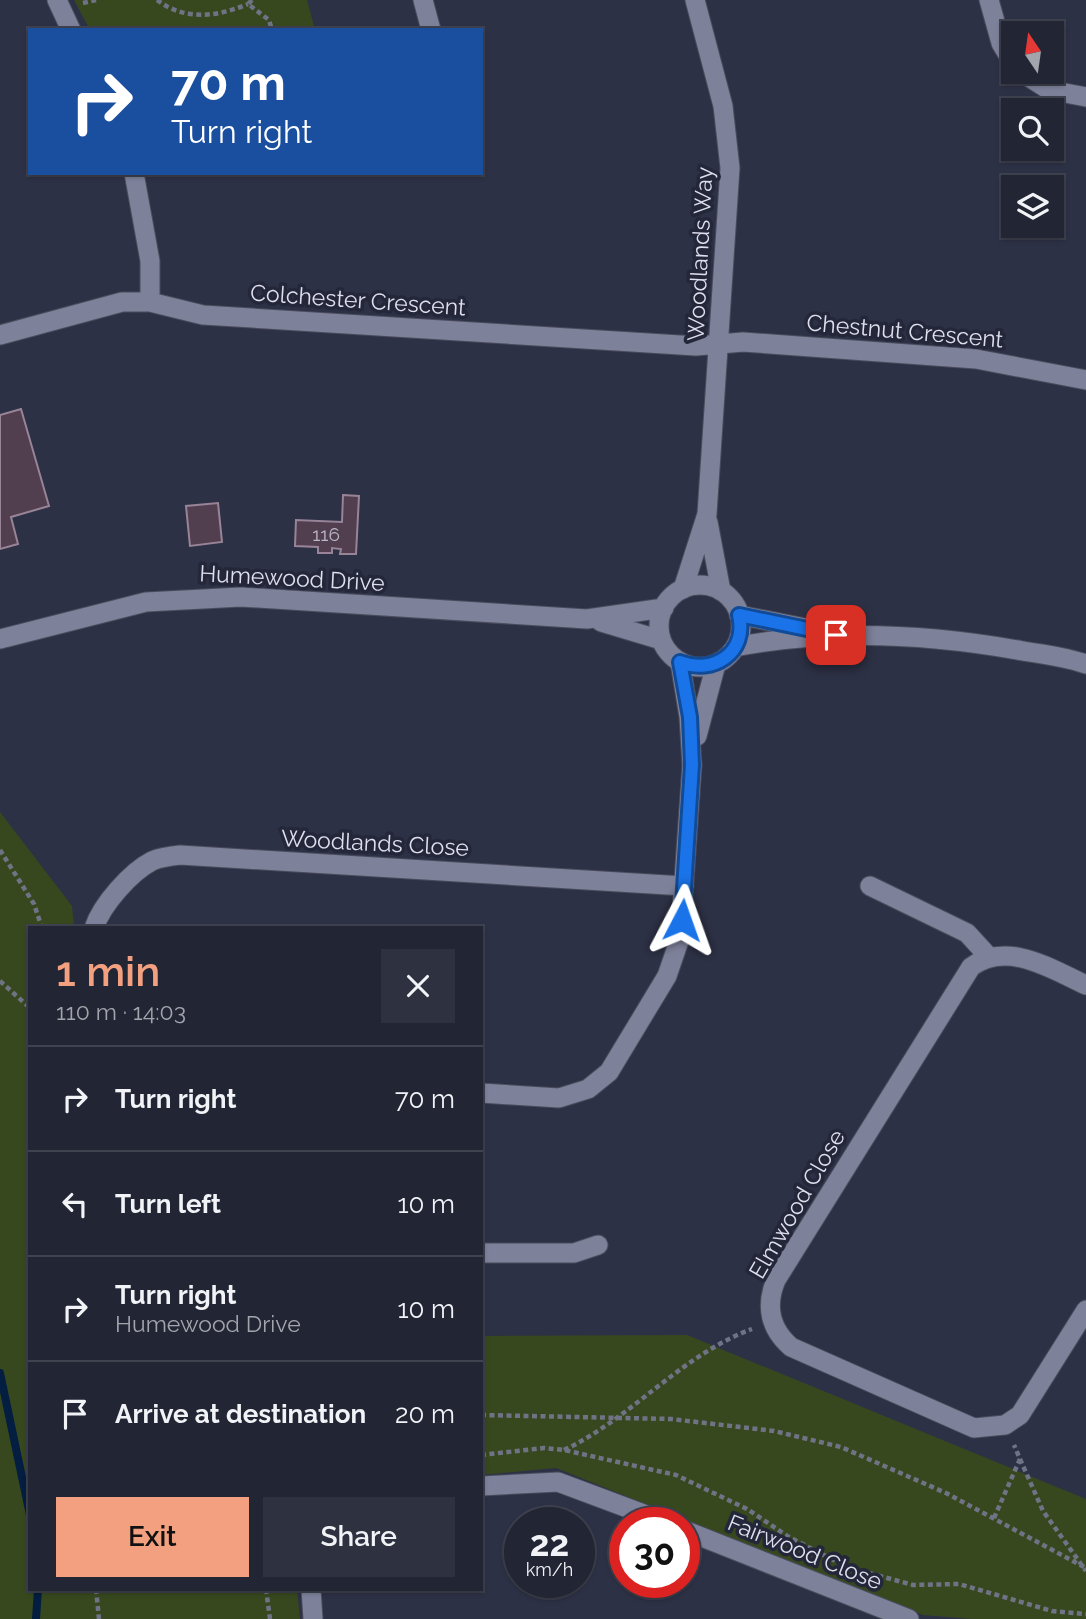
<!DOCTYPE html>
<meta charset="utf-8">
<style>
body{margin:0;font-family:Raleway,sans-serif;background:#2e3140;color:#f1f3f6;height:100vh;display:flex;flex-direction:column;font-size:26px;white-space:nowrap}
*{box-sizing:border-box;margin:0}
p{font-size:23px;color:#a2a5ac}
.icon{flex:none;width:38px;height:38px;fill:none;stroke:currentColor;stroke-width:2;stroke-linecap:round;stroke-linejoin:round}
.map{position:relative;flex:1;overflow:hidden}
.drawer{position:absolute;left:28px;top:926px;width:455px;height:665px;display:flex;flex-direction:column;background:#222534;border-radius:0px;box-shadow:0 2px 5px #0004,0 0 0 2px #3f424f}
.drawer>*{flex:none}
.top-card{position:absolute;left:28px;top:28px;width:455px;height:147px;border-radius:0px;box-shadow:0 2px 5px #0004,0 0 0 2px #3f424f;background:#1a4fa0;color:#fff;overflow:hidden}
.needle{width:46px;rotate:347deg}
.tools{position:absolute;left:1001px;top:21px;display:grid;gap:14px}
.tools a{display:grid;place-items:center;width:63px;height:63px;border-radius:0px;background:#222534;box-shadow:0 2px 5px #0004,0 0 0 2px #3f424f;font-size:35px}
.speed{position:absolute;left:504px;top:1507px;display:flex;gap:14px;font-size:35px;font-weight:700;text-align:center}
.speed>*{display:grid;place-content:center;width:91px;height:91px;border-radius:50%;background:#222534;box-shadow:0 2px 5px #0004,0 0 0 2px #3f424f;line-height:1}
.speed small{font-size:18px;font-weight:400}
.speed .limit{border:10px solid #d22;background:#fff;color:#111}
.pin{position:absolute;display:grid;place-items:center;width:60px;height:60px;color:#fff;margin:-30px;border-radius:14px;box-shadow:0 4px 10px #0006}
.me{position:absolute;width:77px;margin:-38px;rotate:4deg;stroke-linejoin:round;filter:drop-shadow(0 0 5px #0008)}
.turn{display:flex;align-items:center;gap:24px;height:147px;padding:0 28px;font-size:32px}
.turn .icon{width:91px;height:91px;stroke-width:2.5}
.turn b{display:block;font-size:49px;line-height:60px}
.round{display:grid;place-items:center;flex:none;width:74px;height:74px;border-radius:0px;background:#2e3140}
.head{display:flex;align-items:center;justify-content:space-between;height:119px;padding:0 28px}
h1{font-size:42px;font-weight:600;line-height:52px;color:#f2a080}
.button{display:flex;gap:14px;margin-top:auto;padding:14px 28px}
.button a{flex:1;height:80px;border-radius:0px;background:#f2a080;color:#111;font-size:28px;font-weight:600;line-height:80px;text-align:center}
.button a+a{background:#2e3140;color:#f1f3f6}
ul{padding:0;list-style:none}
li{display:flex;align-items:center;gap:21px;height:105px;padding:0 28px;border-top:2px solid #3f424f}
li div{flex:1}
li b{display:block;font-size:26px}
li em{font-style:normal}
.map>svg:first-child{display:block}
.green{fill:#37481f}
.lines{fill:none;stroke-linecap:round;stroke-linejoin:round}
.stream{stroke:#031e40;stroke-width:8}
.building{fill:#513f50;stroke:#998497;stroke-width:2}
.minor-casing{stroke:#4a4c5d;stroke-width:21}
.tertiary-casing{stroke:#4a4c5d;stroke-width:21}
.path{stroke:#707385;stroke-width:4.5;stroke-dasharray:5 3.5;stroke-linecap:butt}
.minor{stroke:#7d8199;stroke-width:19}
.tertiary{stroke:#7d8199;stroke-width:19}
.route-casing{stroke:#114b97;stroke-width:18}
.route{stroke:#1a73e8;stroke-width:12}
.labels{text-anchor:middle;stroke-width:7;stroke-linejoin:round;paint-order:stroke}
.number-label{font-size:19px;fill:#bab7c6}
.street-label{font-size:23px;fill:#dddfed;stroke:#24273a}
</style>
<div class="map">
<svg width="1086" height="1619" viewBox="0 0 1086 1619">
<rect width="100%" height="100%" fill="#2d3145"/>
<!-- green -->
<path class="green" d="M 74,0 L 307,0 L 315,30 L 90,30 Z
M 0,812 L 72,906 L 74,927 L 30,928 L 30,1589 L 297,1589 L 300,1619 L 0,1619 Z
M 687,1335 L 1086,1499 L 1086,1619 L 972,1619 L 923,1615 L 556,1468 L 481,1475 L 481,1336 Z"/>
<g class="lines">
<!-- stream -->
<path class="stream" d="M 0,1373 L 30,1515
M 36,1619 L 38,1589"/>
</g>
<!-- building -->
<path class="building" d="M 21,409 L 49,506 L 11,517 L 18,544 L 0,549 L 0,415 Z
M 343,495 L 359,496 L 356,554 L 340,554 L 341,549 L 332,548 L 332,553 L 318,553 L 318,547 L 295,546 L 296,520 L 342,522 Z
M 218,503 L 222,542 L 190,546 L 186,506 Z"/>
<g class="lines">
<defs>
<path id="minor" d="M 57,0 L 71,30
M 423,0 L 431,30
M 989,0 L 1001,43 L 1013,63
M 1021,72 L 1049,90 L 1086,97
M 134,173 L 150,261 L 150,302
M 0,335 L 122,302 L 150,302 L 203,315 L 696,346 L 743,342 L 976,359 L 1086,380
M 708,522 L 721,591
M 683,589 L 707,514 L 730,168 L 723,106 L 695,0
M 697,736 L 716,664
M 870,886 L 967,933 L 989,957
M 94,928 C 102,904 131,872 152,861 C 161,857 170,856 180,855 L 684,886
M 1086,985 C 1051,969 1007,940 971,967 L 776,1280 C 765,1306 770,1329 791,1347 L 974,1428 L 1005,1425 L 1020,1415 L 1086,1310
M 481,1093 L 559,1098 L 588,1089 L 609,1072 L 667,976 L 680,938 L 692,765 L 689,717 L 680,662
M 481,1253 L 574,1253 L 598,1245
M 481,1486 L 558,1482 L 665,1522
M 684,1530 L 909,1619
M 311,1589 L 313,1619"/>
<path id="tertiary" d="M659 626a41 41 0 1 1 82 0a41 41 0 1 1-82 0Z
M 739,615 L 815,630
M 601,622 L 661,640
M 0,639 L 146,602 L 241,597 L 587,619 L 664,608
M 735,647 C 829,629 929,634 1023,651 C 1044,654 1066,657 1086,664"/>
</defs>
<!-- minor casing -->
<use href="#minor" class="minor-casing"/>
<!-- tertiary casing -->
<use href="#tertiary" class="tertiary-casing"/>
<!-- path -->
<path class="path" d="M 157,0 C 185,21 217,17 248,4
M 252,0 L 248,4 L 269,20 L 272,30
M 83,3 L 96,0
M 0,850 L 34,904 L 42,928
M 0,981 L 30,1008
M 481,1415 L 671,1419 L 774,1431 L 841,1447 L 946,1493 L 1086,1568
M 564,1450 C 632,1418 681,1355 752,1329
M 481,1455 L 544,1448 L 564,1450 L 676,1475 L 747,1509 L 789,1537 L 847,1567 L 913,1585 L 959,1584 L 1052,1611 L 1086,1614
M 1020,1459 L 1043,1511 L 1086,1571
M 994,1518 L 1020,1459 L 1014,1445
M 96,1589 L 99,1619
M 266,1589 L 270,1619"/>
<!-- minor -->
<use href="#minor" class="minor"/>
<!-- tertiary -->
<use href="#tertiary" class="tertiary"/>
</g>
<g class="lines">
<defs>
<path id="route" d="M 682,920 L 692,765 L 690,717 L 680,662 C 713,675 748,653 739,615 L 836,635"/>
</defs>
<!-- route casing -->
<use href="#route" class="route-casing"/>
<!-- route -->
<use href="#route" class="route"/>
</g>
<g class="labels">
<!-- number labels -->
<g class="number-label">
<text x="326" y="541">116</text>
</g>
<!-- street labels -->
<g class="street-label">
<text transform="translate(700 254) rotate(-87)" y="8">Woodlands Way</text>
<text transform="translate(358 300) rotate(4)" y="8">Colchester Crescent</text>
<text transform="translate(905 331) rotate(5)" y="8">Chestnut Crescent</text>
<text transform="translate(292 578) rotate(3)" y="8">Humewood Drive</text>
<text transform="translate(375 843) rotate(3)" y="8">Woodlands Close</text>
<text transform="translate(797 1204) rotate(-60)" y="8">Elmwood Close</text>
<text transform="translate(805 1552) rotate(22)" y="8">Fairwood Close</text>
</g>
</g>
</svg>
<div class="tools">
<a><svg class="needle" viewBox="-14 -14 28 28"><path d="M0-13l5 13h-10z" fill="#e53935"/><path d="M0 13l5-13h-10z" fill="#a2a5ac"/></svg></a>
<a><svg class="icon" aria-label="search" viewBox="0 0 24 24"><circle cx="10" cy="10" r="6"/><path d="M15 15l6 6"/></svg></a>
<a><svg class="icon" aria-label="layers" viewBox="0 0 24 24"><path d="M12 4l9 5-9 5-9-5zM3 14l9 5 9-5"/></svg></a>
</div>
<div class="speed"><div>22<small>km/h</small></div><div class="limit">30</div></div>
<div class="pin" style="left:836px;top:635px;background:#d93025"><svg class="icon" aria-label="arrive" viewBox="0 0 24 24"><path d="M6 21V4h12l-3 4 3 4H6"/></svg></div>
<svg class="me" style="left:682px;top:920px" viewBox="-20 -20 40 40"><path d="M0-17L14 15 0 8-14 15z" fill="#1a73e8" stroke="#fff" stroke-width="4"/></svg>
<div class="top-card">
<div class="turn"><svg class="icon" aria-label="right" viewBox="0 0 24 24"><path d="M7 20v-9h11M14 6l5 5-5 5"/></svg><div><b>70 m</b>Turn right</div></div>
</div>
<section class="drawer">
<div class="head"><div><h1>1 min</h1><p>110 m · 14:03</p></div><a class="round"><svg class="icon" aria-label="close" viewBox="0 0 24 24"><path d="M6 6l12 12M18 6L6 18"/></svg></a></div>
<ul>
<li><svg class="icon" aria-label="right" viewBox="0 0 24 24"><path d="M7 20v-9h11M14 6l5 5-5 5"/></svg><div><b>Turn right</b></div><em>70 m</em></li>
<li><svg class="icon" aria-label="left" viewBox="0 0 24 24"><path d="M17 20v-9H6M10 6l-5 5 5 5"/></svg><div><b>Turn left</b></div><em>10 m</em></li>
<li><svg class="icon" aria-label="right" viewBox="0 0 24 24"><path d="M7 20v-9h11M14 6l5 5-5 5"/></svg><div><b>Turn right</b><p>Humewood Drive</p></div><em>10 m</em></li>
<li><svg class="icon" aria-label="arrive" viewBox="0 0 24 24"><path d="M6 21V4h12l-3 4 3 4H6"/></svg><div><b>Arrive at destination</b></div><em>20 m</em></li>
</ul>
<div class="button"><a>Exit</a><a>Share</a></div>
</section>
</div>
